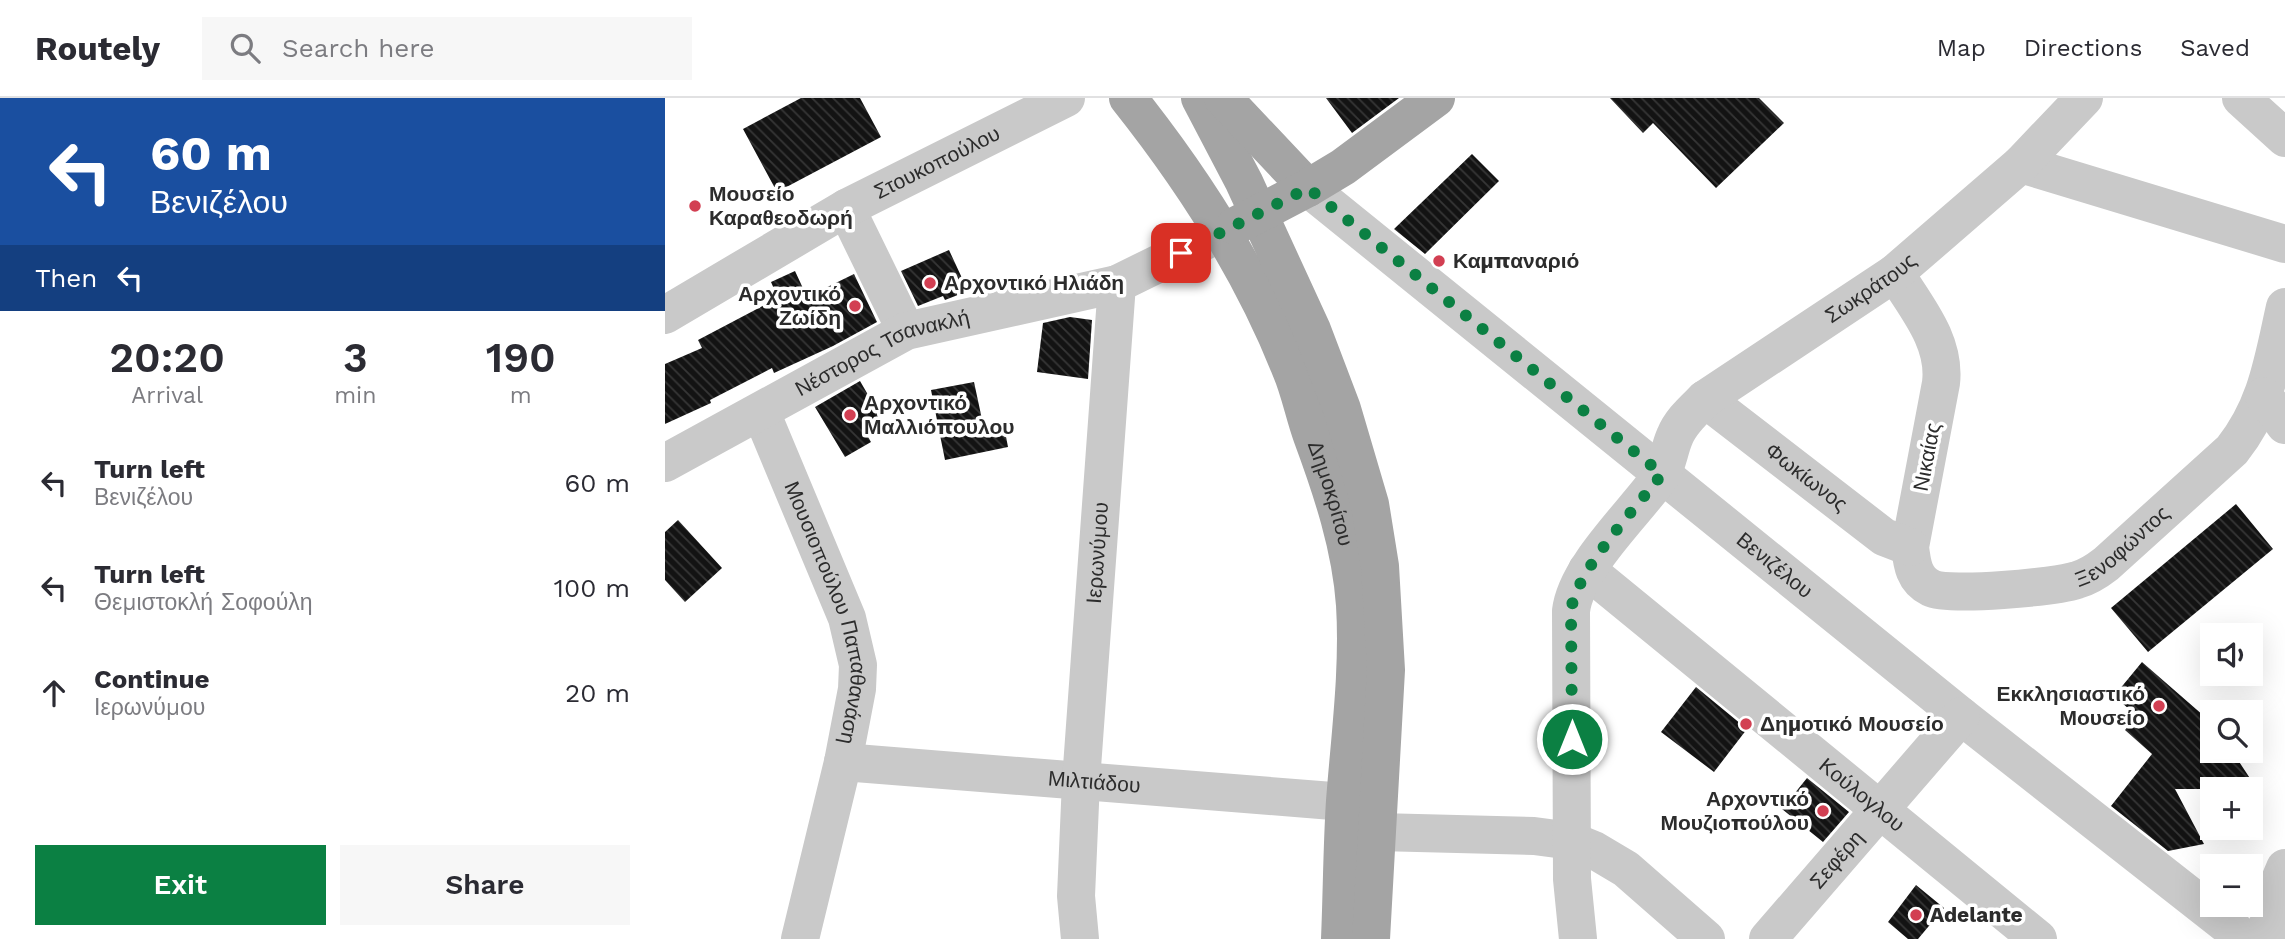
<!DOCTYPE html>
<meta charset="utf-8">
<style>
body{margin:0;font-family:"Work Sans",sans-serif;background:#f7f7f7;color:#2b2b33;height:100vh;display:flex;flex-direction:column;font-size:26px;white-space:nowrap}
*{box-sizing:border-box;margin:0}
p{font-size:23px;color:#7c7c81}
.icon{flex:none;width:38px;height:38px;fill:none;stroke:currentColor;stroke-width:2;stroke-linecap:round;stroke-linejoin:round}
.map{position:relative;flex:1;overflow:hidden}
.sheet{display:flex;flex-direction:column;background:#fff;width:665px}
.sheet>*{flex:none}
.hud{background:#1a4fa0;color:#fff;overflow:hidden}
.controls{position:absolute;left:1535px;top:525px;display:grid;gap:14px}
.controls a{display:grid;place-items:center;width:63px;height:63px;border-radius:0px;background:#fff;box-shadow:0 7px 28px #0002;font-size:35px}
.pin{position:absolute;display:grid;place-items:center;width:60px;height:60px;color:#fff;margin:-30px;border-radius:14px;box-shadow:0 4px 10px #0006}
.me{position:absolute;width:77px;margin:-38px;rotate:0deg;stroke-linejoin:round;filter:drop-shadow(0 0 5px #0008)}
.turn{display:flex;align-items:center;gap:24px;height:147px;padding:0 35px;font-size:32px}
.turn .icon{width:91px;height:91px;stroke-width:2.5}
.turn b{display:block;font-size:49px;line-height:60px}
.then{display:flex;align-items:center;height:66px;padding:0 35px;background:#0003;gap:14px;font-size:26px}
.eta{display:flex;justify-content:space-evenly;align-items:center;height:119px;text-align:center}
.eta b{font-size:42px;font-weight:600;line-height:49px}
.button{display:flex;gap:14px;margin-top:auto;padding:14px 35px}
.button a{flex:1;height:80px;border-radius:0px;background:#0b8043;color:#fff;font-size:28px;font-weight:600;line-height:80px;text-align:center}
.button a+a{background:#f7f7f7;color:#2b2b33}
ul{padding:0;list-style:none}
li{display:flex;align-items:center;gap:21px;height:105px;padding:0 35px}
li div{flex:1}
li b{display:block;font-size:26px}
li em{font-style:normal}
header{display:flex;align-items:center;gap:42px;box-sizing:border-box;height:98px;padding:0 35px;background:#fff;border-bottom:2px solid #e1e1e2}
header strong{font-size:33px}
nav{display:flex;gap:38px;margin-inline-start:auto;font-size:24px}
.search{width:490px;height:63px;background:#f7f7f7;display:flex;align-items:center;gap:18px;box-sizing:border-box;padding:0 24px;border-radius:0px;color:#7c7c81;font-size:26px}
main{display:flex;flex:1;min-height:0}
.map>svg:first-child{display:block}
.building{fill:url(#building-back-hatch)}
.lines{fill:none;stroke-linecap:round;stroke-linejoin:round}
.minor{stroke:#c9c9c9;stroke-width:38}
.major{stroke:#a4a4a4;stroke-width:38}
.route{stroke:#0b8043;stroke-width:12;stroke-dasharray:0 21.6}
.poi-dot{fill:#d23f52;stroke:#fff;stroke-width:2.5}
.labels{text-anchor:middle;stroke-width:7;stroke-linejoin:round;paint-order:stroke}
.street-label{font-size:21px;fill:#2c2c2c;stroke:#fff}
.poi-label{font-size:21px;font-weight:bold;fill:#2c2c2c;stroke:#fff;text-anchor:start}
</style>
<header>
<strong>Routely</strong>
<div class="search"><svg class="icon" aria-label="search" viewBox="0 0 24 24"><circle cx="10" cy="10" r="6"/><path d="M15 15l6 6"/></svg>Search here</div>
<nav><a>Map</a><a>Directions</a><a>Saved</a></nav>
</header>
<main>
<section class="sheet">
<div class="hud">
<div class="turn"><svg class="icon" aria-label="left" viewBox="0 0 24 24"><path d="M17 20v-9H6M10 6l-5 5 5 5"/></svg><div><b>60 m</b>Βενιζέλου</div></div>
<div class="then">Then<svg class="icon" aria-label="left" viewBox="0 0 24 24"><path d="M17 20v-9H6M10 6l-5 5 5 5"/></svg></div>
</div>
<div class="eta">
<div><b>20:20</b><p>Arrival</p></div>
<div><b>3</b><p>min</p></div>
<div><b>190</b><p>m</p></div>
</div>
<ul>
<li><svg class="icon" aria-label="left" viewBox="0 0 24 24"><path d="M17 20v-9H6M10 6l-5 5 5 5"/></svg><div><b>Turn left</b><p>Βενιζέλου</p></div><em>60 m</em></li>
<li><svg class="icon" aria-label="left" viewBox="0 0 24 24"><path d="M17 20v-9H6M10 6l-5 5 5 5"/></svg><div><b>Turn left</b><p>Θεμιστοκλή Σοφούλη</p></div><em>100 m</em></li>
<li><svg class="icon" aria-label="ahead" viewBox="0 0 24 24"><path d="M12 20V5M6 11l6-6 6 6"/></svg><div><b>Continue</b><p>Ιερωνύμου</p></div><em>20 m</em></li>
</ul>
<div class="button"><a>Exit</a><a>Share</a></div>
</section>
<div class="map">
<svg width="1620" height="841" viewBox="0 0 1620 841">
<defs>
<pattern id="building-back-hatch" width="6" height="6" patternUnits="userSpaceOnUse" patternTransform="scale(1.75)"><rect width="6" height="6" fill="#131313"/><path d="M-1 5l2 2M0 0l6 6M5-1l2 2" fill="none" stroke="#363636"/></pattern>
</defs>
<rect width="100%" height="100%" fill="#fff"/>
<!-- building -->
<path class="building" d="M 136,0 L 195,0 L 216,39 L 112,94 L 78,31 Z
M 661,0 L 734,0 L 687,35 Z
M 945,0 L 1094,0 L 1119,25 L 1051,90 L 988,25 L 978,35 Z
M 807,56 L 834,83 L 760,156 L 729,131 Z
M 284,152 L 303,193 L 280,202 L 278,198 L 253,208 L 236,173 Z
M 130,173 L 142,199 L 189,176 L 212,224 L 168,248 L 109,275 L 107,270 L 45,302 L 46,305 L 0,326 L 0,266 L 37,250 L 33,242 L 113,200 L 106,184 Z
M 405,219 L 427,222 L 423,281 L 372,274 L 378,225 Z
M 195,283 L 220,326 L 202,337 L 206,344 L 180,359 L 150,309 Z
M 309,284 L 318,326 L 338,323 L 343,349 L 280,362 L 266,292 Z
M 1571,406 L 1608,451 L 1483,554 L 1446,510 Z
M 13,422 L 57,470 L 20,504 L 0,482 L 0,434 Z
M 1477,564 L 1547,625 L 1547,653 L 1567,653 L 1592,691 L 1510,691 L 1539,746 L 1503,753 L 1446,708 L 1487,656 L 1460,632 L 1472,618 L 1449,598 Z
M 1031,589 L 1082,631 L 1049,674 L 996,634 Z
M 1142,680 L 1184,714 L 1158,744 L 1117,711 Z
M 1251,787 L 1279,810 L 1253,841 L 1243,841 L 1223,824 Z"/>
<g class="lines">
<!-- minor -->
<g class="minor">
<path d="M 1576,0 L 1620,40"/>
<path d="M 1356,66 L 1620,146"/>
<path id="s1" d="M 643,90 L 1296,618 L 1580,841"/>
<path d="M 181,110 L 241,233"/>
<path id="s2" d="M 1230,175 C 1251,209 1281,243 1276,285 L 1245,449 C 1247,466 1249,482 1266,490 C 1284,499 1391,489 1412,482 C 1423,479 1432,473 1441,466 L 1567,352 C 1602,308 1608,262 1620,209"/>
<path id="s3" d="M 0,217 L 181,110 L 401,0"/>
<path d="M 1599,298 L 1620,327"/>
<path id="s4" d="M 1040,301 L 1219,439 L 1245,449"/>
<path id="s5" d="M 96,314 L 182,520 L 193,567 L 192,591 L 178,664 L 135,841"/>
<path id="s6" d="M 0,365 L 241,233 L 452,186"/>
<path id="s7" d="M 922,472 L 1373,841"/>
<path id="s8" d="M 178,664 L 680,704"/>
<path d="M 713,734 L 869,738 L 907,743 L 929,752 L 961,771 L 1041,841"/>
<path id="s9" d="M 415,841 L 411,798 L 416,683 L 452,186 L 558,134"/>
<path id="s10" d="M 913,841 L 907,781 L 906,513 C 911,469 969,416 995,379 C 1003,367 1004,351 1010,338 C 1016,323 1029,312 1040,301 L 1230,175 L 1356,66 L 1419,0"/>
<path id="s11" d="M 1103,841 L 1296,618"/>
<path d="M 1603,841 C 1602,815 1610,793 1620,770"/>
</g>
<!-- major -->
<g class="major">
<path id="s12" d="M 463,0 C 529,83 587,173 626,272 C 635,293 639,316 647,338 C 667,392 686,449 690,507 C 694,572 685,638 680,703 C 677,749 677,795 675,841"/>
<path d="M 535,0 L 579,84 L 647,232 L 677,311 L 705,406 L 715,468 L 721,572 L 706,841"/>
<path d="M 558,0 L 643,90"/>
<path d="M 570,128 L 643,90 L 678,69 L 771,0"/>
</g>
</g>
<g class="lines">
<!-- route -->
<path class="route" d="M 516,155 L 643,90 L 997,376 C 972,409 910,474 906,513 L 907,641"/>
</g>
<!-- markers -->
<g class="poi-dot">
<circle cx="30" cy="108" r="7"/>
<circle cx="774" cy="163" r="7"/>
<circle cx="265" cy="185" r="7"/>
<circle cx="190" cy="208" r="7"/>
<circle cx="185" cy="317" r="7"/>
<circle cx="1494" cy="608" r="7"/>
<circle cx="1081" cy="626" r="7"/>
<circle cx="1158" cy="713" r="7"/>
<circle cx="1251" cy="817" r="7"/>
</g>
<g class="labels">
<!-- street labels -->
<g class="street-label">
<text dy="7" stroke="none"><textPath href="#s3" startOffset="312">Στουκοπούλου</textPath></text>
<text dy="7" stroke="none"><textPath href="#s10" startOffset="782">Σωκράτους</textPath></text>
<text dy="7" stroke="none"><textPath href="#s6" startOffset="245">Νέστορος Τσανακλή</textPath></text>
<text transform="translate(1262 359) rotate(-79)" y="7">Νικαίας</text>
<text dy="7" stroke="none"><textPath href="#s4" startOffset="128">Φωκίωνος</textPath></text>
<text dy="7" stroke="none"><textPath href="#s12" startOffset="448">Δημοκρίτου</textPath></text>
<text dy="7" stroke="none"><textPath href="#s2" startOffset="541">Ξενοφώντος</textPath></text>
<text dy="7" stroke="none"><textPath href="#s9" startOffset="387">Ιερωνύμου</textPath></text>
<text dy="7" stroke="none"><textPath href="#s1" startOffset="600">Βενιζέλου</textPath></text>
<text dy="7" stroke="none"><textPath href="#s5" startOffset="214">Μουσιοπούλου Παπαθανάση</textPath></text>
<text dy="7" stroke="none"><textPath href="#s8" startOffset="252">Μιλτιάδου</textPath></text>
<text dy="7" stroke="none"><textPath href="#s7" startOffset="355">Κούλογλου</textPath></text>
<text dy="7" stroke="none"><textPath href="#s11" startOffset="105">Σεφέρη</textPath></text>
</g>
<!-- poi labels -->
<g class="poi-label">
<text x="44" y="103">Μουσείο<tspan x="44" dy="24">Καραθεοδωρή</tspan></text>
<text x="788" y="170">Καμπαναριό</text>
<text x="279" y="192">Αρχοντικό Ηλιάδη</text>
<text x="176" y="203" text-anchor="end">Αρχοντικό<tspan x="176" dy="24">Ζωίδη</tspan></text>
<text x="199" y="312">Αρχοντικό<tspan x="199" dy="24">Μαλλιόπουλου</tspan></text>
<text x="1480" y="603" text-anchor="end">Εκκλησιαστικό<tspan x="1480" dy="24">Μουσείο</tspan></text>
<text x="1095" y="633">Δημοτικό Μουσείο</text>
<text x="1144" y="708" text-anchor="end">Αρχοντικό<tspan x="1144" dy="24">Μουζιοπούλου</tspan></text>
<text x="1265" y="824">Adelante</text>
</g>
</g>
</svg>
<div class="controls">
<a><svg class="icon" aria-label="sound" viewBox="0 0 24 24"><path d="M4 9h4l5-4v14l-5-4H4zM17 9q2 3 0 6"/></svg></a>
<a><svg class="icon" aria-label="search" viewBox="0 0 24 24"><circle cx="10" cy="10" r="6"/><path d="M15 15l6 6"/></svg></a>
<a>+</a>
<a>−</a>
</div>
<div class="pin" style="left:516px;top:155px;background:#d93025"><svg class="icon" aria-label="arrive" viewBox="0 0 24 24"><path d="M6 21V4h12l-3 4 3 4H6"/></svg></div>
<svg class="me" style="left:907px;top:641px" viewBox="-20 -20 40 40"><circle r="17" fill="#0b8043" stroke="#fff" stroke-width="3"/><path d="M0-11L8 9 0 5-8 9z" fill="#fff"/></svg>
</div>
</main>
